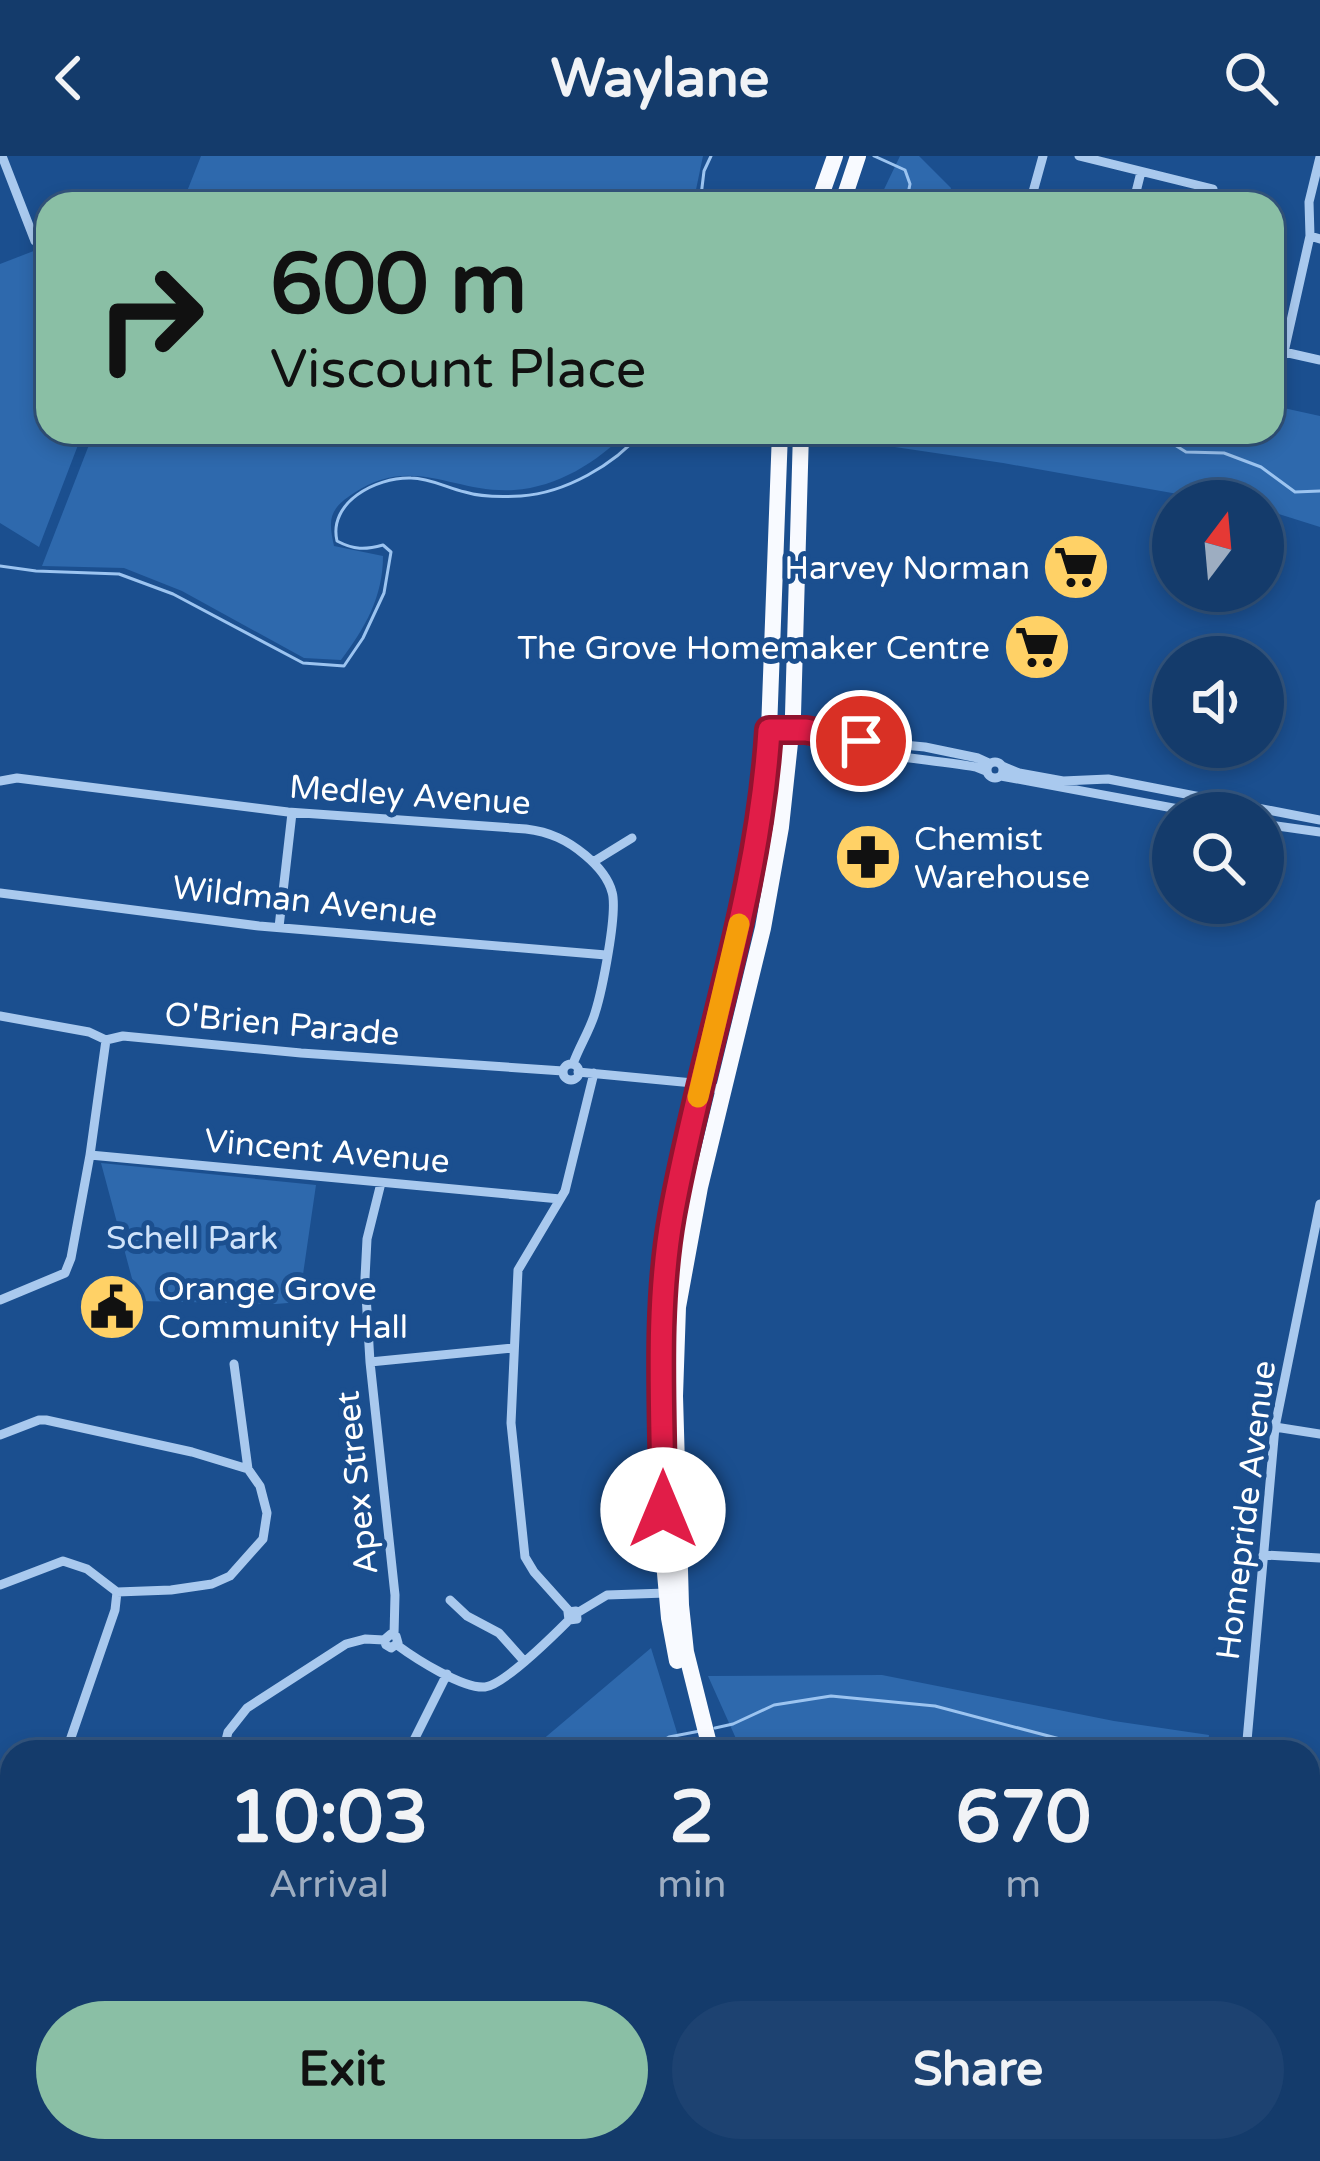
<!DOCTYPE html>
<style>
body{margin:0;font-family:"Varela Round",sans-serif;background:#1d4271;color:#f1f3f6;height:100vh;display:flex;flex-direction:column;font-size:45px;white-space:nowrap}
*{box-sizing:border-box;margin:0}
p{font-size:39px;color:#9dadc1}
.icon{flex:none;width:66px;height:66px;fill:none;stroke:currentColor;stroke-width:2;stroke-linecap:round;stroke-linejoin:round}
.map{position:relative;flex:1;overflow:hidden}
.sheet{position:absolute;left:0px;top:1584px;width:1320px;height:423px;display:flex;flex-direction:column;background:#143b6b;border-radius:36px 36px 0 0;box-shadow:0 6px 18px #0003,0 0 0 3px #33557e}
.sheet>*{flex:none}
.guide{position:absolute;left:36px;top:36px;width:1248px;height:252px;border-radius:36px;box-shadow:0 6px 18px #0003,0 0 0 3px #33557e;background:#8abfa5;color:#111;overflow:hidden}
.needle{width:78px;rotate:16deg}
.fabs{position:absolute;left:1152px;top:324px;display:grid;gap:24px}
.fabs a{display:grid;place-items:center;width:132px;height:132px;border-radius:50%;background:#143b6b;box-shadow:0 6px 18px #0003,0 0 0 3px #33557e;font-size:60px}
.pin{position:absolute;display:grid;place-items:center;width:102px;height:102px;color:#fff;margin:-51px;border:6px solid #fff;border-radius:50%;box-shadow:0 3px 12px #0007}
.me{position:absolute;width:132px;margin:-66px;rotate:0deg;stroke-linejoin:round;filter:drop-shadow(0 0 9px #0008)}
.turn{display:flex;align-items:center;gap:42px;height:252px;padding:0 36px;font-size:54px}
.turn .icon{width:156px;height:156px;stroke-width:2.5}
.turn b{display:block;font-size:84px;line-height:102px}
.eta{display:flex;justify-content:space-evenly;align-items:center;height:204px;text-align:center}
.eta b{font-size:72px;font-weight:700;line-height:84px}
.primary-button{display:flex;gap:24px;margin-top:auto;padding:24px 36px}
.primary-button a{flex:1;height:138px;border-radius:72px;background:#8abfa5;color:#111;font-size:48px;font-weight:700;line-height:138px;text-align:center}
.primary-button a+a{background:#1d4271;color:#f1f3f6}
header{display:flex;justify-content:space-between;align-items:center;height:156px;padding:0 36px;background:#143b6b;font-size:54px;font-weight:700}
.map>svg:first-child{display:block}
.green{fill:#2e69ad}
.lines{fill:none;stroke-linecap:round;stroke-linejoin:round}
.stream{stroke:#9cc4f0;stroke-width:3}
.minor{stroke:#a9c9ee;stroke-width:9}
.primary{stroke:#f0f6ff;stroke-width:15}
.trunk{stroke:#f8faff;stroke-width:16}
.route-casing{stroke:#92132f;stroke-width:30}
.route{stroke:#e11d48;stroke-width:21}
.slow{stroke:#f59e0b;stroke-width:21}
.labels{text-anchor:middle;stroke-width:10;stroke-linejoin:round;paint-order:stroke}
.poi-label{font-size:33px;fill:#fff;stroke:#1b4f8f;text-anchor:end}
.street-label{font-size:33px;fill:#fff;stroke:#1b4f8f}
.park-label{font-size:33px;fill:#cfe3fa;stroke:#1b4f8f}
</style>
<header><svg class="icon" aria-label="back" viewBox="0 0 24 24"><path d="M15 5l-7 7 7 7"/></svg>Waylane<svg class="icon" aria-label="search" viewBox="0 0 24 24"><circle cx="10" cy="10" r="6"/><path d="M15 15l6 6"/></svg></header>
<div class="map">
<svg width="1320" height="2005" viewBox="0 0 1320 2005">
<rect width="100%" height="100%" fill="#1b4f8f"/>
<!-- green -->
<path class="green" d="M 201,0 L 703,0 L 693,48 L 182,48 Z
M 900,0 L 919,0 L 951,32 L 946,48 L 877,48 Z
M 44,91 L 48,93 L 48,276 L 83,276 L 39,391 L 0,367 L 0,108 Z
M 1279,251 L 1320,260 L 1320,371 L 1263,353 L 1263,345 L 1217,345 L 1003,307 L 861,286 L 858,276 L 1272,276 Z
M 94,276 L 627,276 C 597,306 558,331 514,334 C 454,338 413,298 354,337 C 329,353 328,363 334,390 L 383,400 C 383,441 365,472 341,504 L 304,502 L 182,435 L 124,412 L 42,410 Z
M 101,1007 L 316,1029 L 299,1146 L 276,1148 L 138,1145 Z
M 651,1492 L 683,1596 L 528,1596 Z
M 882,1519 L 1114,1565 L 1209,1579 L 1207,1596 L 742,1596 L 708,1520 Z
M 89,1995 L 394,1995 L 396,2003 L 395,2005 L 92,2005 L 87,2002 Z"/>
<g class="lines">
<!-- stream -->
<path class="stream" d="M 874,0 L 905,14 L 910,28 L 906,48
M 700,48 L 704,15 L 711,0
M 1161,276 L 1170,286 L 1186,296 L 1224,297 L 1261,311 L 1295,336 L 1320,335
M 0,410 L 36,415 L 119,418 L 173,438 L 303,507 L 344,510 L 363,482 L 384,437 L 391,396 L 383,389 C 365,394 354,394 337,385 C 328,347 375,321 411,322 C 430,322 447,332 465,336 C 481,341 504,341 521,340 C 565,337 614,309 642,276
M 715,1572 L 733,1568 L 774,1549 L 831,1540 L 935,1550 L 1109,1596
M 644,1596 L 669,1581 L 700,1575
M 1308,1634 L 1320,1632
M 328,2005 L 337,1995"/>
<!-- minor -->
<path class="minor" d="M 2,0 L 35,85
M 1079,0 L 1213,33
M 1320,1 L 1309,46 L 1310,80 L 1320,83
M 1021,48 L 1033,36 L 1043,0
M 1133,48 L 1141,16
M 1284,196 L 1320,204
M 1272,218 L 1284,196 L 1310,80
M 769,574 L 806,574 L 861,585 L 925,591 L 978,602 L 989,607
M 791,580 C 850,598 915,601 976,611 L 986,615
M987 614a8 8 0 1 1 16 0a8 8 0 1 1-16 0Z
M 1002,610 L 1019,617 L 1063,625 L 1108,623 L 1320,664
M 1001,620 L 1200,657
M 0,625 L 17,622 L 288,656 L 526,673 C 550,676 567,684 585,699 C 597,709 608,721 612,736 C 618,756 602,835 595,857 C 590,874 579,891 573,908
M 1263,668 L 1320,676
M 593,706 L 632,682
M 0,737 L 259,770 L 606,799
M 279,771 L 292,657
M 0,860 L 89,876 L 106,884 L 123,880 L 301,897 L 563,915
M563 916a8 8 0 1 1 16 0a8 8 0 1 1-16 0Z
M 578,916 L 693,927 L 723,934
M 90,999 L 560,1043
M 381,1027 L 367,1083 L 365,1122 L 370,1206 L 395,1439 L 394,1479
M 0,1144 L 65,1117 L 71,1102 L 90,999 L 106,884
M 370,1206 L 513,1192
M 234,1208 L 248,1313
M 1275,1271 L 1320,1278
M 0,1279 L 39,1264 L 46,1264 L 192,1296 L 248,1313 L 260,1330 L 267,1357 L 263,1383 L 230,1420 L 212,1428 L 171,1434 L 117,1436 L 87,1413 L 63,1405 L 0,1429
M 1263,1399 L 1320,1402
M 450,1444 L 467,1460 L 499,1477 L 524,1505
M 569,1455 L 534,1416 L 525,1401 L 511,1267 L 518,1114 L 565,1035 L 594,917
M 577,1457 L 607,1439 L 666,1437
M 397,1489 C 416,1503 463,1533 485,1531 C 504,1529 554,1479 569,1464 L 577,1463 L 576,1455 L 568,1456 L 569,1464
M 66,1596 L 115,1454 L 117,1436
M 223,1596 L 228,1576 L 247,1552 L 346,1488 L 365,1483 L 384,1484 L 391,1478 L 396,1480 L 398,1487 L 391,1492 L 386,1489 L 384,1484
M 408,1596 L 447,1518
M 1246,1596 L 1275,1271 L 1320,1048
M 0,1639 L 12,1635
M 1308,1800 L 1320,1793
M 1308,1914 L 1320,1921
M 658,1995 L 679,2005
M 840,2005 L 845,1995
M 1002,2005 L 1007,1995
M 1161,2005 L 1166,1995
M 1171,2005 L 1176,1995"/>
<!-- primary -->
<path class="primary" d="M 0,1959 L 12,1967
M 0,1981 L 12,1989
M 21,1995 L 35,2005
M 51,1995 L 66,2005"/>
<!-- trunk -->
<path class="trunk" d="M 818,48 L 835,0
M 842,48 L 858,0
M 677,1505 L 669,1462 L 664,1406 L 664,1120 L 672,1062 L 738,770 L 762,652 L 769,574 L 780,276
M 711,1596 L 686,1496 L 681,1449 L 675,1240 L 678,1151 L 700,1031 L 763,772 L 781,671 L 793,559 L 801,276
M 1308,1715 L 1320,1718
M 1308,1731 L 1320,1734
M 507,2005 L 512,1995
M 526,2005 L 531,1995"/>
</g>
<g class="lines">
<defs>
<path id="route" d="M 663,1354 C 663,1257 655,1156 672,1060 C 701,898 759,740 769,574 L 806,574 L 861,585"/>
</defs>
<!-- route casing -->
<use href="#route" class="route-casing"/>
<!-- route -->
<use href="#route" class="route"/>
<!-- slow -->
<path class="slow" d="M 698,941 L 739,768"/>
</g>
<!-- icons -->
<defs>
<symbol id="supermarket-disc" viewBox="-11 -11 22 22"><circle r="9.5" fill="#ffd166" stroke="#1b4f8f"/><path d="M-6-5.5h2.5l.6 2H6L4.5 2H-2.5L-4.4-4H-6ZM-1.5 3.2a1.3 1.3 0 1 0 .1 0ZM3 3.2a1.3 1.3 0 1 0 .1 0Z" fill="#111"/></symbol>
<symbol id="pharmacy-disc" viewBox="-11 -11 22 22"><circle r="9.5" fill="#ffd166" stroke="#1b4f8f"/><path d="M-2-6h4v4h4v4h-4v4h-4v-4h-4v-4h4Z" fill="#111"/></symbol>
<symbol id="civic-disc" viewBox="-11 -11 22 22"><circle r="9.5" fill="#ffd166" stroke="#1b4f8f"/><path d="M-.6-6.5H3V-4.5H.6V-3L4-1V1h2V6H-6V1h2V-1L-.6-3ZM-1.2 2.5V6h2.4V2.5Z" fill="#111"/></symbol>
</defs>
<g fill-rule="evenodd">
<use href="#supermarket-disc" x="1038" y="373" width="76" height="76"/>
<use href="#supermarket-disc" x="999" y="453" width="76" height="76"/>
<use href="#pharmacy-disc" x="830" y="663" width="76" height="76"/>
<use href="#civic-disc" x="74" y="1113" width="76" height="76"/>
</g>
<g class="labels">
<!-- poi labels -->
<g class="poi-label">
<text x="1030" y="423">Harvey Norman</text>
<text x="990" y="503">The Grove Homemaker Centre</text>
<text x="914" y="694" text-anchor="start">Chemist<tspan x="914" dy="38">Warehouse</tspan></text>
<text x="158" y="1144" text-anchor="start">Orange Grove<tspan x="158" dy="38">Community Hall</tspan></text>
</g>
<!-- street labels -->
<g class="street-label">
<text transform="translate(410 638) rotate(4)" y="12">Medley Avenue</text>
<text transform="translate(305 744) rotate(6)" y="12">Wildman Avenue</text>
<text transform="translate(282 867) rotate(5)" y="12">O'Brien Parade</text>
<text transform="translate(327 994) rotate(5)" y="12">Vincent Avenue</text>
<text transform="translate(356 1327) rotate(-96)" y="12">Apex Street</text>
<text transform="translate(1245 1354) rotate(-83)" y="12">Homepride Avenue</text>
</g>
<!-- park labels -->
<g class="park-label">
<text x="192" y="1093">Schell Park</text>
</g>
</g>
</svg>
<div class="fabs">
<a><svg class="needle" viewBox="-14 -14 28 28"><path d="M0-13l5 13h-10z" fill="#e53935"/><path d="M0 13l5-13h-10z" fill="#9dadc1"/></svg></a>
<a><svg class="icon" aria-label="sound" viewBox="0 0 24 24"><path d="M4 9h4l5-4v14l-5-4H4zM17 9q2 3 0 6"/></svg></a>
<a><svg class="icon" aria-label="search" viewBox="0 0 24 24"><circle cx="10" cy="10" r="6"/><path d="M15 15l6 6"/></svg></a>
</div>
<div class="pin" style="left:861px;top:585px;background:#d93025"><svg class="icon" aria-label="arrive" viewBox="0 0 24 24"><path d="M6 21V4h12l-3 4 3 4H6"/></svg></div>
<svg class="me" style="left:663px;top:1354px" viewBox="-20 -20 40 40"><circle r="19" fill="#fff"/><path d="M0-13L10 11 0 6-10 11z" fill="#e11d48"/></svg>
<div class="guide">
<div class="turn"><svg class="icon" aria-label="right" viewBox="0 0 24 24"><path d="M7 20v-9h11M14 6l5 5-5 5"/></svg><div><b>600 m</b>Viscount Place</div></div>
</div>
<section class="sheet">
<div class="eta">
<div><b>10:03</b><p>Arrival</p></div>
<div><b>2</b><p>min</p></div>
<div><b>670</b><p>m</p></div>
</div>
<div class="primary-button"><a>Exit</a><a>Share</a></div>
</section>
</div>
